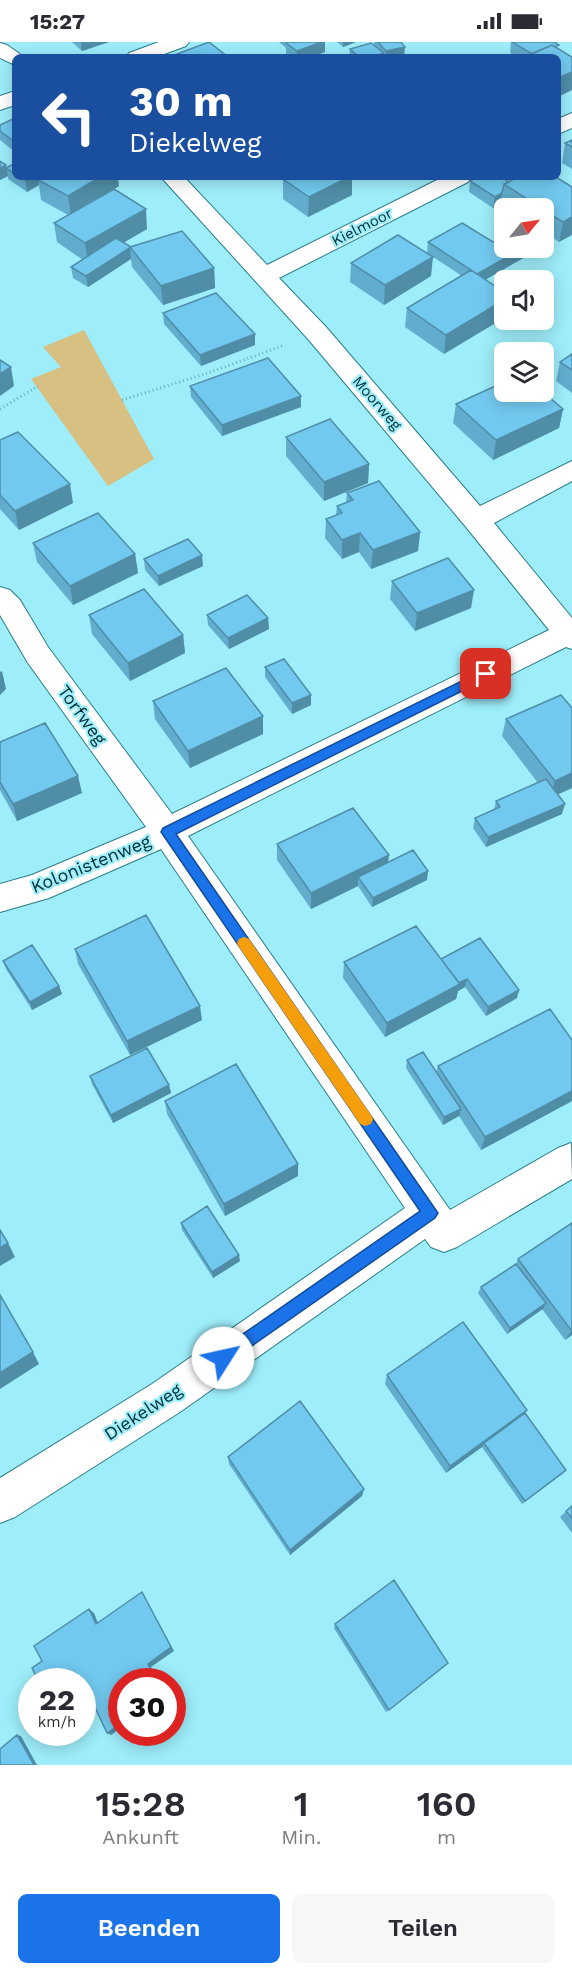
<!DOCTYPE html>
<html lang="de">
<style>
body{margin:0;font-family:"Work Sans",sans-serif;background:#f7f7f7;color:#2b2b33;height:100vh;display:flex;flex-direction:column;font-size:22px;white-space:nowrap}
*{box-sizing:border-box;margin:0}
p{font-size:20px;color:#7c7c81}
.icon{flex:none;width:33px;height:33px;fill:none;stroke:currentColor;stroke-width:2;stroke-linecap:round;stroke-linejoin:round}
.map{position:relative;height:1723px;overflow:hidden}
.panel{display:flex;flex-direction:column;background:#fff;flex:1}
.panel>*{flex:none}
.top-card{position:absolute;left:12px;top:12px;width:549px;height:126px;border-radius:9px;box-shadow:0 3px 15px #0003;background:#1a4fa0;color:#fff;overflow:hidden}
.needle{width:39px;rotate:60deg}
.buttons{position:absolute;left:494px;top:156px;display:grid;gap:12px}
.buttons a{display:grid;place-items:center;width:60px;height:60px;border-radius:9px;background:#fff;box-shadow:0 3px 15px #0003;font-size:30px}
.speed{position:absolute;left:18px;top:1626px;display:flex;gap:12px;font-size:30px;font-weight:700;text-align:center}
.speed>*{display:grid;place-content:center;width:78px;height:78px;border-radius:50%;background:#fff;box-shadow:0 3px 15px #0003;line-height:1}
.speed small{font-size:15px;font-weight:400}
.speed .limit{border:9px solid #d22;background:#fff;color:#111}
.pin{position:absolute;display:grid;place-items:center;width:51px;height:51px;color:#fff;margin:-26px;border-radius:12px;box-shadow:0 3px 9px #0006}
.me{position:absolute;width:66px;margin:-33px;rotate:55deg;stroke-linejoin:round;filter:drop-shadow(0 0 4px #0008)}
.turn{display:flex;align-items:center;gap:21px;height:126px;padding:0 18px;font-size:27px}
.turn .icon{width:78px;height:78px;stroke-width:2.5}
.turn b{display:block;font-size:42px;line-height:51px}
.eta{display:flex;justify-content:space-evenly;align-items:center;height:102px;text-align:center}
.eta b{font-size:36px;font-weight:600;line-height:42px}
.cta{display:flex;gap:12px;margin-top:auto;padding:12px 18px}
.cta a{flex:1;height:69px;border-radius:9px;background:#1a73e8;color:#fff;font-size:24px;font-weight:600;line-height:69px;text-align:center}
.cta a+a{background:#f7f7f7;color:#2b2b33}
.status{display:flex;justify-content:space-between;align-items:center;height:42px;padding:0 30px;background:#fff;direction:ltr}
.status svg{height:16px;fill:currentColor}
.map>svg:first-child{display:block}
.green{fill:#d8bf82}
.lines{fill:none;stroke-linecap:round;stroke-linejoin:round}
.minor-casing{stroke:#2a7d89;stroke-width:2}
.path{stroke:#69aeb8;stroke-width:3;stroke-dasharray:1 3;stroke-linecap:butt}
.minor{fill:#fff;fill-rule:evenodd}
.wall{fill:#62adce}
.shaded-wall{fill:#508da7}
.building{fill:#72c9ef;stroke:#508da7;stroke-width:1.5}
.route{fill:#1a73e8;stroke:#114b97;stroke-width:1.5}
.slow{fill:#f59e0b}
.labels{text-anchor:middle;stroke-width:4.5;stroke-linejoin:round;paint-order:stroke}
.far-street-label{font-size:15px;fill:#002f35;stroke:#9dedfa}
.street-label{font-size:18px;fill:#002f35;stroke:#9dedfa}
</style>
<div class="status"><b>15:27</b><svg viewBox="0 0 49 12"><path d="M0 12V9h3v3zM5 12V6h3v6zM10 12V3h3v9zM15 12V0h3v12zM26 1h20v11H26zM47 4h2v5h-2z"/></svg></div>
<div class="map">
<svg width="572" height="1723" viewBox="0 0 572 1723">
<rect width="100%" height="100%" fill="#9dedfa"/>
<!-- green -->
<path class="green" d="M 84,288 L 154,417 L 108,444 L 31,337 L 61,325 L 43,305 Z"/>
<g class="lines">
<defs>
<path id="minor" d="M 159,0 L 189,0 L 186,4 L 156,15 L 126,15 L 129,11 Z
M 0,1 L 7,3 L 24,15 L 15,15 L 15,23 L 0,16 Z
M 15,49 L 15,63 L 0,68 L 0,54 Z
M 572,71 L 572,86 L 558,92 L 558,77 Z
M 161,135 L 184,135 L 267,223 L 443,135 L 471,135 L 468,140 L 279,236 L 326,285 L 480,464 L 572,419 L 572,439 L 494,481 L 572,576 L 572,607 L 566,605 L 188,794 L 450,1168 L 558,1106 L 571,1101 L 572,1137 L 457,1205 L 444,1210 L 431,1205 L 425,1197 L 180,1370 L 15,1475 L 0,1481 L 0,1436 L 152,1342 L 405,1166 L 161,807 L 49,856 L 0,870 L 0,842 L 32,833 L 146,785 L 28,621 L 0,573 L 0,545 L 10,548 L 20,558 L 48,605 L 172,772 L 549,588 L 466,485 L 308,297 Z"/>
</defs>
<!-- minor casing -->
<use href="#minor" class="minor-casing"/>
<!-- path -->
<path class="path" d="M 122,358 L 208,331 L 282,304
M 0,367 L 38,344"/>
<!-- minor -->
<use href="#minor" class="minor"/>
</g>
<!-- wall -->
<path class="wall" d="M 72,0 L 109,0 L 82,9 Z
M 279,0 L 325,0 L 325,10 L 311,15 L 290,15 L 286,12 L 286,6 Z
M 337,0 L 356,0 L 343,5 Z
M 374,0 L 401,0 L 404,15 L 349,15 L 350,7 L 374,3 Z
M 511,0 L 558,7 L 558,15 L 517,15 L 510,11 Z
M 15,76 L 15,110 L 0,98 L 0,83 Z
M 572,98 L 572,127 L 562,121 L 565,101 Z
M 0,119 L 6,123 L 6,126 L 15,121 L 15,135 L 39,135 L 39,137 L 119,144 L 112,148 L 147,187 L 123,201 L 131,205 L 214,226 L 215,246 L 163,263 L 132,225 L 131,217 L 88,245 L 73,236 L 71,225 L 83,218 L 57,200 L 54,181 L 68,173 L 41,158 L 39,143 L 27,150 L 8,137 L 8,134 L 0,138 Z
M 283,137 L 352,153 L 308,175 L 283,157 Z
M 470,139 L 509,140 L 572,145 L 559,200 L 543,189 L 543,166 L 508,166 L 501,162 L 493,166 L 469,150 Z
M 428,200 L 493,200 L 504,206 L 527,206 L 525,215 L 485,238 L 444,312 L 405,285 L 407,266 L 462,234 L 427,211 Z
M 351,221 L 431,234 L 384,263 L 350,240 Z
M 163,271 L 255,292 L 255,303 L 201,324 L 164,282 Z
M 572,312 L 572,351 L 556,339 L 560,320 Z
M 190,344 L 301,365 L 222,394 L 191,355 Z
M 456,362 L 563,367 L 559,386 L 493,418 L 453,381 Z
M 286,395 L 369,422 L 368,441 L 324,459 L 286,414 Z
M 0,398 L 73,461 L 19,488 L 0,467 Z
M 347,451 L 420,490 L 418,509 L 371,527 L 359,510 L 342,517 L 325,496 L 326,477 L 336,473 L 337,464 L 346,460 Z
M 33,501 L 135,512 L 138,531 L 73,563 L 37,520 Z
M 144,517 L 203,524 L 159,544 L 145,528 Z
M 392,539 L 471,566 L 415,589 L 390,557 Z
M 89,573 L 183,593 L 185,611 L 130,639 L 92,592 Z
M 207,573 L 268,576 L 269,587 L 229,607 L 208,583 Z
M 265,625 L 311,653 L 311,663 L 292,672 L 265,635 Z
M 153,659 L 263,692 L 190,726 L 155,677 Z
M 506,677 L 572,746 L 558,752 L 562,772 L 486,805 L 473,786 L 475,776 L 494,768 L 496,759 L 538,741 L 502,694 Z
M 0,700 L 82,751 L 17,779 L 0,748 Z
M 277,802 L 388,821 L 427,838 L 372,865 L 358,844 L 311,867 L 277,818 Z
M 75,907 L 202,978 L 130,1013 L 78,922 Z
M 441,917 L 517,956 L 486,974 L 465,945 L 458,949 L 456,957 L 385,995 L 343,936 L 344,920 Z
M 3,919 L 59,944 L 62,952 L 32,968 L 6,927 Z
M 572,998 L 572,1059 L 481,1108 L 459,1074 L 443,1083 L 406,1026 L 407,1018 L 436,1030 L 438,1024 Z
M 90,1034 L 169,1043 L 171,1051 L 113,1081 L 92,1042 Z
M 165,1059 L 298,1134 L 225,1174 L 167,1072 Z
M 181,1181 L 240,1219 L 213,1236 L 182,1188 Z
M 572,1181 L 572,1293 L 565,1298 L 542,1267 L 507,1292 L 478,1251 L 481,1245 L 516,1222 L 518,1217 Z
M 387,1333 L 527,1368 L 525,1371 L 566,1428 L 562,1432 L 522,1462 L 482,1405 L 446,1431 L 385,1342 Z
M 228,1415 L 364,1447 L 362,1454 L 290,1513 L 229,1422 Z
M 572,1464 L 572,1491 L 560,1475 Z
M 335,1582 L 448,1621 L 386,1670 L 334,1586 Z"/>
<!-- shaded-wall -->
<path class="shaded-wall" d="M 81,0 L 109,0 L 82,9 Z
M 322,0 L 325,0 L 325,10 L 311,15 L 297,15 L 297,9 Z
M 343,0 L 356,0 L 343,5 Z
M 405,5 L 404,15 L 386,15 L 386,9 Z
M 384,11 L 384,15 L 373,15 Z
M 572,30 L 572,48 L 558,55 L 558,36 Z
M 6,123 L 8,134 L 0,138 L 0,126 Z
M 31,135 L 39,135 L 40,139 L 38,138 L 39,143 L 27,150 L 25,138 Z
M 100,135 L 118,135 L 119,144 L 71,174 L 68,154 Z
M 258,135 L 265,135 L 258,138 Z
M 349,135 L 352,135 L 352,153 L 308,175 L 309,155 Z
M 502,151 L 501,162 L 493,166 L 495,155 Z
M 146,167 L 147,187 L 88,221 L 85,201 Z
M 572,175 L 572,193 L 559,200 L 563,180 Z
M 130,205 L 131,217 L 88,245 L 86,234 Z
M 523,206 L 527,206 L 525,215 L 476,243 L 477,232 Z
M 433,215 L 431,234 L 384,263 L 385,243 Z
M 214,226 L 215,246 L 163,263 L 161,244 Z
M 504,258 L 504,276 L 444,312 L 446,293 Z
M 255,292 L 255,303 L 201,324 L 200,313 Z
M 11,325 L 14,344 L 0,354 L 0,332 Z
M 301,354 L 301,365 L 222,394 L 222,383 Z
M 563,367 L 559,386 L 493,418 L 496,398 Z
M 369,422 L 368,441 L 324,459 L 324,440 Z
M 70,442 L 73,461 L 19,488 L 15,469 Z
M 420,490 L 418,509 L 371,527 L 373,508 Z
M 360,491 L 359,510 L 342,517 L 342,498 Z
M 135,512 L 138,531 L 73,563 L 70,544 Z
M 202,513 L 203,524 L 159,544 L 158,534 Z
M 474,548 L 471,566 L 415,589 L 417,571 Z
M 268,576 L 269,587 L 229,607 L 228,596 Z
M 183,593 L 185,611 L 130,639 L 128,621 Z
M 2,629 L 6,647 L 0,653 L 0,630 Z
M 311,653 L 311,663 L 292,672 L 292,661 Z
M 263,674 L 263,692 L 190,726 L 188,709 Z
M 572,731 L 572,746 L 550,756 L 555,739 Z
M 78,734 L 82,751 L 17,779 L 13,762 Z
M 565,762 L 562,772 L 486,805 L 488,795 Z
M 389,813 L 387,830 L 358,835 L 358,844 L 311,867 L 311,851 Z
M 428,829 L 427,838 L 372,865 L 373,856 Z
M 467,937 L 465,945 L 458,949 L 456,957 L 385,995 L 387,981 Z
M 59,944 L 62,952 L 32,968 L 30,960 Z
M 519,948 L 517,956 L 486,974 L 488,965 Z
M 200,964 L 202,978 L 130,1013 L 127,999 Z
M 169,1043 L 171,1051 L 113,1081 L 111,1073 Z
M 572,1049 L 572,1059 L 481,1108 L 485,1095 Z
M 461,1067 L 459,1074 L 443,1083 L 444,1075 Z
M 298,1122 L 298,1134 L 225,1174 L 224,1162 Z
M 8,1201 L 15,1215 L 0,1224 L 0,1206 Z
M 239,1213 L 240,1219 L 213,1236 L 212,1230 Z
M 546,1261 L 543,1267 L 507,1292 L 510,1286 Z
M 572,1288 L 572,1293 L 565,1298 Z
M 33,1310 L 39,1322 L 0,1347 L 0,1331 Z
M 527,1368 L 522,1376 L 484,1401 L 482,1405 L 446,1431 L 450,1424 Z
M 566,1428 L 562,1432 L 522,1462 L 525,1459 Z
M 364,1447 L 362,1454 L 290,1513 L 290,1508 Z
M 142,1550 L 174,1609 L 151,1625 L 158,1640 L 157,1640 L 148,1622 Z
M 89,1567 L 94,1571 L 100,1586 L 96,1582 Z
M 93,1661 L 97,1663 L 82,1673 L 82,1668 Z
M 122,1681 L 122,1685 L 111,1693 L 107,1691 Z
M 17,1693 L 21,1694 L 37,1723 L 34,1723 Z"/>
<!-- building -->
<path class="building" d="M 209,0 L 228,15 L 169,15 Z
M 288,0 L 322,0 L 297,9 L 286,1 Z
M 378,0 L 401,0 L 405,5 L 386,9 Z
M 512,0 L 554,0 L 559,3 L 555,5 L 552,3 L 532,12 Z
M 371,1 L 384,11 L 373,15 L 359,15 L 350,7 Z
M 552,3 L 572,15 L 572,30 L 558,36 L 558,15 L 524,15 Z
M 15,76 L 15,100 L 0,89 L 0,83 Z
M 572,98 L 572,105 L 565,101 Z
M 0,119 L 6,123 L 0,126 Z
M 15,121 L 15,132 L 6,126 Z
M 20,135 L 31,135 L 25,138 Z
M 42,135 L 100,135 L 68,154 L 38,138 Z
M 287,135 L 349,135 L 309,155 L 283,137 Z
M 477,135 L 501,135 L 509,140 L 504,142 L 502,151 L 495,155 L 470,139 Z
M 518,135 L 556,135 L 572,145 L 572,175 L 563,180 L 543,168 L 543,166 L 541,166 L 504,142 Z
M 114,147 L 146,167 L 85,201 L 54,181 Z
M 462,181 L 493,200 L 504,194 L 504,206 L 523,206 L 477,232 L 428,200 Z
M 182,189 L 214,226 L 161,244 L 130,205 Z
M 398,193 L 433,215 L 385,243 L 351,221 Z
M 116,196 L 131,205 L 86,234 L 71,225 Z
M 471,228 L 504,250 L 504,258 L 446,293 L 407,266 Z
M 216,251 L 255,292 L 200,313 L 163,271 Z
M 572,312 L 572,328 L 560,320 Z
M 268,316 L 301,354 L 222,383 L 190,344 Z
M 0,318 L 11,325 L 0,332 Z
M 504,340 L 504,350 L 543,350 L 563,367 L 496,398 L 456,362 Z
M 330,377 L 369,422 L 324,440 L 286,395 Z
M 18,390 L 70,442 L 15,469 L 0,453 L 0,398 Z
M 379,439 L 420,490 L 373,508 L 360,491 L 342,498 L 326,477 L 342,471 L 337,464 L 353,458 L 347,451 Z
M 98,471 L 135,512 L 70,544 L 33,501 Z
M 188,497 L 202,513 L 158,534 L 144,517 Z
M 448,516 L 474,548 L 417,571 L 392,539 Z
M 144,547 L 183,593 L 128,621 L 89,573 Z
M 247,553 L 268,576 L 228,596 L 207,573 Z
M 284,617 L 311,653 L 292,661 L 265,625 Z
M 226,626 L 263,674 L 188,709 L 153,659 Z
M 561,653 L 572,666 L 572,731 L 555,739 L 506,677 Z
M 45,681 L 78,734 L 13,762 L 0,740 L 0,700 Z
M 546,737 L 565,762 L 488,795 L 475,776 L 500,765 L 496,759 Z
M 353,766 L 389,813 L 311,851 L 277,802 Z
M 413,808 L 428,829 L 373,856 L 358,835 Z
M 146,873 L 200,964 L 127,999 L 75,907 Z
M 416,884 L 460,942 L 387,981 L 344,920 Z
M 480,896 L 519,948 L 488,965 L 467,937 L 459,941 L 441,917 Z
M 32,903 L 59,944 L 30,960 L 3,919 Z
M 550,967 L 572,998 L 572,1049 L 485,1095 L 438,1024 Z
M 147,1006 L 169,1043 L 111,1073 L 90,1034 Z
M 423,1010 L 461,1067 L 444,1075 L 407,1018 Z
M 236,1022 L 298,1122 L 224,1162 L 165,1059 Z
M 207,1164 L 239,1213 L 212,1230 L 181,1181 Z
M 572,1181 L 572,1288 L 571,1288 L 518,1217 Z
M 0,1188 L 8,1201 L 0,1206 Z
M 516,1222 L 546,1261 L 510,1286 L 481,1245 Z
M 0,1253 L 33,1310 L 0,1331 Z
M 463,1280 L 527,1368 L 450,1424 L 387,1333 Z
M 300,1359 L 364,1447 L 290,1508 L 228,1415 Z
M 525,1371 L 566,1428 L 525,1459 L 484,1401 Z
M 572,1464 L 572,1476 L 566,1469 Z
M 394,1538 L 448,1621 L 389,1668 L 335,1582 Z
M 142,1550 L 171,1605 L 148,1622 L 157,1640 L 122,1640 L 122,1681 L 107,1691 L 93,1661 L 82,1668 L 82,1640 L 39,1640 L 32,1626 L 42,1619 L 34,1604 L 89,1567 L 96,1582 Z
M 17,1693 L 34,1723 L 0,1723 L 0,1707 Z"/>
<!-- route -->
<path class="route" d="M 486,627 L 490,629 L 490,635 L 176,792 L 438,1171 L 435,1176 L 223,1324 L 217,1322 L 215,1316 L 217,1310 L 420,1169 L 161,790 L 163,786 Z"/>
<!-- slow -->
<path class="slow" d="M 244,895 L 249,897 L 371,1073 L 373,1077 L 371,1082 L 365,1084 L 360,1082 L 239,905 L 237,901 L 239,897 Z"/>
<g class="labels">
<!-- far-street labels -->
<g class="far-street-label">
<text transform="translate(362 185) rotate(-27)" y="5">Kielmoor</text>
<text transform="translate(377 361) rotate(49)" y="5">Moorweg</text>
</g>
<!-- street labels -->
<g class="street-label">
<text transform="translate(82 673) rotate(54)" y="6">Torfweg</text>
<text transform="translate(91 822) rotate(-22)" y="6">Kolonistenweg</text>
<text transform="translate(143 1370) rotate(-33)" y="6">Diekelweg</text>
</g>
</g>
</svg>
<div class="buttons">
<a><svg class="needle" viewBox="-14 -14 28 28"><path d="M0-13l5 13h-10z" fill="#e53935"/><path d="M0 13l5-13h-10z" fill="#7c7c81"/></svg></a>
<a><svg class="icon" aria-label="sound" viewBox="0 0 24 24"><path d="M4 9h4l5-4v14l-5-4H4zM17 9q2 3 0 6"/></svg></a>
<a><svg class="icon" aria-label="layers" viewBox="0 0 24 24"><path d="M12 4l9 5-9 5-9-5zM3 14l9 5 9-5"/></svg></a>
</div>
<div class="speed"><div>22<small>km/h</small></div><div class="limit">30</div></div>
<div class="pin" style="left:486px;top:632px;background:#d93025"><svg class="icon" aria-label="arrive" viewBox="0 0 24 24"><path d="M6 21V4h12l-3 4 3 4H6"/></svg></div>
<svg class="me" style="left:223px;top:1316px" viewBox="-20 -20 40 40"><circle r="19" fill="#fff"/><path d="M0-13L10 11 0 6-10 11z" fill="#1a73e8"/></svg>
<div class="top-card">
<div class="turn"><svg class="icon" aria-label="left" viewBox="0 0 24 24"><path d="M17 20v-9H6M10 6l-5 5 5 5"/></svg><div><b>30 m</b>Diekelweg</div></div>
</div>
</div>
<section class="panel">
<div class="eta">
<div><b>15:28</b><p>Ankunft</p></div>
<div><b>1</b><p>Min.</p></div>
<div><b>160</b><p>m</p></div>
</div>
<div class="cta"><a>Beenden</a><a>Teilen</a></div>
</section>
